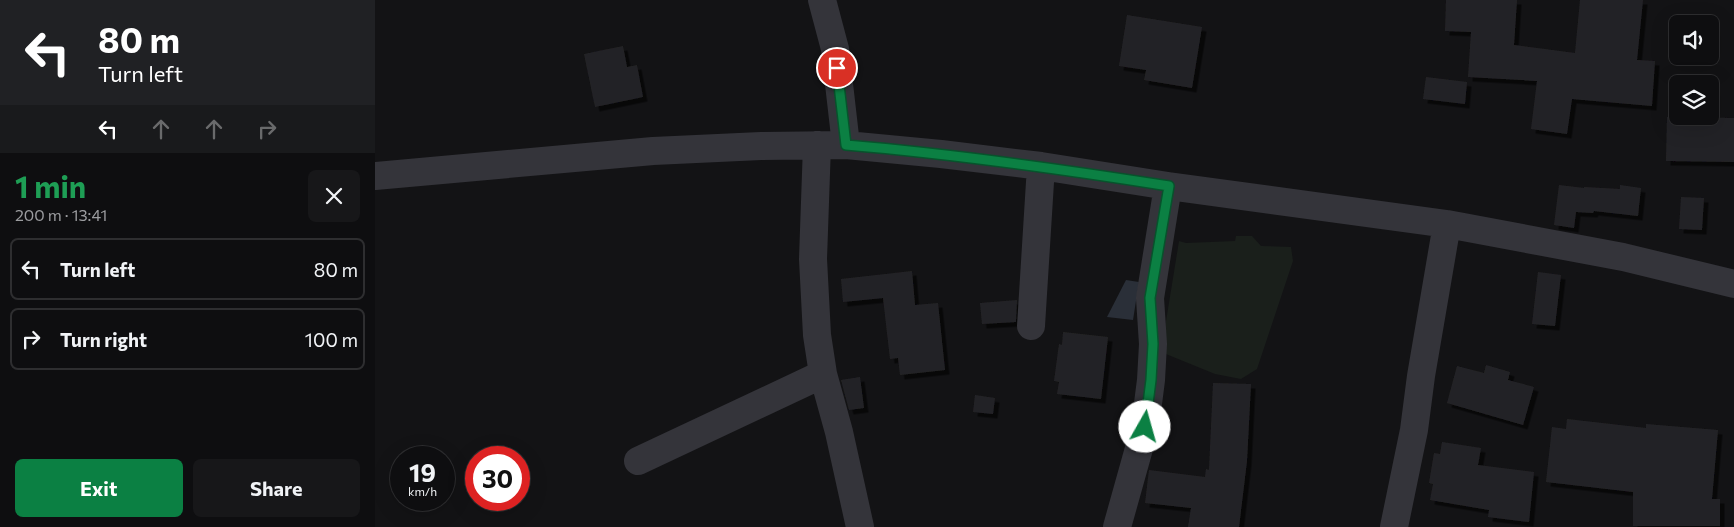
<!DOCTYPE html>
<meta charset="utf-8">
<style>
body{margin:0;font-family:Commissioner,sans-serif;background:#171719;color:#f1f3f6;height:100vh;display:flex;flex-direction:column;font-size:19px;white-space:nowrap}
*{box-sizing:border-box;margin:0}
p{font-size:16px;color:#9b9c9f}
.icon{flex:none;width:28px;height:28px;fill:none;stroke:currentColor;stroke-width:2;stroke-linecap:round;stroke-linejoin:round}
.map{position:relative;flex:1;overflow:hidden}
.panel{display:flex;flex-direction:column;background:#0e0e10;width:375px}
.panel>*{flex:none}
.top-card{background:#202124;color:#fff;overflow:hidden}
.buttons{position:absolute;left:1294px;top:15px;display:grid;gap:10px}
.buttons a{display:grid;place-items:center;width:50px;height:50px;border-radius:8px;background:#0e0e10;box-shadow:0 5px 20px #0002,0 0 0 1px #2e2e30;font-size:25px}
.speed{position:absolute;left:15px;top:446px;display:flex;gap:10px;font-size:25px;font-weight:700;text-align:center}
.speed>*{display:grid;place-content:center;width:65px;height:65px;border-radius:50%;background:#0e0e10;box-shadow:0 5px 20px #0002,0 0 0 1px #2e2e30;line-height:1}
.speed small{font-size:12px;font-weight:400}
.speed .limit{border:8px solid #d22;background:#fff;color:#111}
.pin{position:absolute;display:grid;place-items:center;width:42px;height:42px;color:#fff;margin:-21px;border:2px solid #fff;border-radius:50%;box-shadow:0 1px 5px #0007}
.me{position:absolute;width:55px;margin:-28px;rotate:7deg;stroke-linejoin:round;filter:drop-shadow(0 0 4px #0008)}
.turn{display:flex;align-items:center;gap:18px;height:105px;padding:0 15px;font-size:22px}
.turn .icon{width:65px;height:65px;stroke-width:2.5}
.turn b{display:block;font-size:35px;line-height:42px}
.lanes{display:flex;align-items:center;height:48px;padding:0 15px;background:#0003;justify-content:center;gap:25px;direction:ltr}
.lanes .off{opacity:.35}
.round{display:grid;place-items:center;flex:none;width:52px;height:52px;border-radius:8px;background:#171719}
.head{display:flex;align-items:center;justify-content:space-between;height:85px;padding:0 15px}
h1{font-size:30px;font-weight:700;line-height:38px;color:#1e9e55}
.action{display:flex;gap:10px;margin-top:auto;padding:10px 15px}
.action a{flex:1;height:58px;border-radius:8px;background:#0b8043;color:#fff;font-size:20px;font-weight:700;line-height:58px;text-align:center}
.action a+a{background:#171719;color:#f1f3f6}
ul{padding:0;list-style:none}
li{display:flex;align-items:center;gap:15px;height:62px;margin:0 10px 8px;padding:0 5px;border:2px solid #2e2e30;border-radius:8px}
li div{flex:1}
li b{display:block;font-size:19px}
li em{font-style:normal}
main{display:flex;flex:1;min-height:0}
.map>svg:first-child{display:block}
.green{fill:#1a1f1b}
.water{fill:#2a2f38}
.building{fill:#242326;filter:url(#shadow)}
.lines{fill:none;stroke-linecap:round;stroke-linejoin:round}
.minor{stroke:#34343a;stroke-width:28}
.route-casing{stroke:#07532c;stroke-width:12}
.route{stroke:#0b8043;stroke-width:9}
</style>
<main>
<section class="panel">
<div class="top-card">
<div class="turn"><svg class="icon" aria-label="left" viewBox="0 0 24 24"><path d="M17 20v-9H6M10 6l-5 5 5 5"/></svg><div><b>80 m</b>Turn left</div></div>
<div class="lanes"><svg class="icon" aria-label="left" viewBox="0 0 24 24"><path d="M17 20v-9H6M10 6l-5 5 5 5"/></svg><svg class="icon off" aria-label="ahead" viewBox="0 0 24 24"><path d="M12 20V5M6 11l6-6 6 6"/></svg><svg class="icon off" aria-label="ahead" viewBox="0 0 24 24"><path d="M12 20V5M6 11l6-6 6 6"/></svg><svg class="icon off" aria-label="right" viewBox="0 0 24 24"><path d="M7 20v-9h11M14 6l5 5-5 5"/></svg></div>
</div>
<div class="head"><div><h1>1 min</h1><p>200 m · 13:41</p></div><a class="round"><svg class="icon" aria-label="close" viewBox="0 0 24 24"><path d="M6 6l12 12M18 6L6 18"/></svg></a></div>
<ul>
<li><svg class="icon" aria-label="left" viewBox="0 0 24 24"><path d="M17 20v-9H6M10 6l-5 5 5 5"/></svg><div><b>Turn left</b></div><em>80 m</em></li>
<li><svg class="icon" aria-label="right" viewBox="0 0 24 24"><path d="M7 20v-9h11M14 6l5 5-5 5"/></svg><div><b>Turn right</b></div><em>100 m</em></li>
</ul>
<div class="action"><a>Exit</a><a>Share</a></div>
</section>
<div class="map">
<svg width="1359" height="527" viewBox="0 0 1359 527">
<defs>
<filter id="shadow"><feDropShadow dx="4.5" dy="4.5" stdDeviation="0" flood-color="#0009"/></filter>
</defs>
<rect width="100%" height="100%" fill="#131315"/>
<!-- green -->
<path class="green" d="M 861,236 L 877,236 L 886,246 L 916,247 L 918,261 L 882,369 L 866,379 L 840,374 L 786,352 L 804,241 L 811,243 L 860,241 Z"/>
<!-- water -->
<path class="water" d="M 751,280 L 764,282 L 758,320 L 732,317 Z"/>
<!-- building -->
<path class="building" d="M 1071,0 L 1142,0 L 1139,45 L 1200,53 L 1205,0 L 1268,0 L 1262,60 L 1280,61 L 1277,106 L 1197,99 L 1192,134 L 1156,129 L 1162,81 L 1093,77 L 1096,32 L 1070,31 Z
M 752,15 L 827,27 L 817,88 L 769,80 L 771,70 L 744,66 Z
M 248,46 L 252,67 L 262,65 L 268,97 L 220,107 L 209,54 Z
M 1051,77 L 1092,82 L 1090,104 L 1048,99 Z
M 1292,117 L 1359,118 L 1359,162 L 1291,161 Z
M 1184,185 L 1209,188 L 1209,187 L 1245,189 L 1245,185 L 1266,188 L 1263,216 L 1219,211 L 1218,213 L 1201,212 L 1199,228 L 1179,225 Z
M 1306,197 L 1329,198 L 1327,230 L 1304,229 Z
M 537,271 L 540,305 L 563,303 L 570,370 L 525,375 L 523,358 L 515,359 L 508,298 L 468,302 L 466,279 Z
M 1163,272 L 1186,275 L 1180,326 L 1157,324 Z
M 642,300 L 641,322 L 607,324 L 605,303 Z
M 688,332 L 733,337 L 726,399 L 682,394 L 684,382 L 679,381 L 684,344 L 687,345 Z
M 1111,365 L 1135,372 L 1133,380 L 1159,387 L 1148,425 L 1072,403 L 1082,366 L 1109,373 Z
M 485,377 L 489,408 L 474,410 L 466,380 Z
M 838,383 L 876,384 L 872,461 L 864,527 L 813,527 L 816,508 L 770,503 L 774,470 L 830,477 L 831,469 L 834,470 Z
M 600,395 L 620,398 L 618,414 L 598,412 Z
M 1192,419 L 1271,428 L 1271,424 L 1343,430 L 1337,499 L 1345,499 L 1345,526 L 1258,526 L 1258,492 L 1171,482 L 1177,427 L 1191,429 Z
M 1067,442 L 1106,448 L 1103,465 L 1159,472 L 1154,522 L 1113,517 L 1114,510 L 1055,500 L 1058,484 L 1054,483 L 1059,453 L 1065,454 Z"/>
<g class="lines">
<!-- minor -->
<path class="minor" d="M 447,0 L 460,49 L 471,145
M 442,145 L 438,259 L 442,335 L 448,374 L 464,432 L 485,527
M 0,176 L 278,151 L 386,146 L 471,145 L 566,154 L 666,166 L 793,186 L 1072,224 L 1248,257 L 1359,284
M 656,326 L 666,166
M 263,461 L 448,374
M 742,527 L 770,427 L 776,380 L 778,344 L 775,298 L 793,186
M 1019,527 L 1039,430 L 1046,376 L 1072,224"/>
</g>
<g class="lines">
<defs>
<path id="route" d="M 462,68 L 471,145 C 579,154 686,169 794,186 L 775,298 L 778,344 L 776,380 L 770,427"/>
</defs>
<!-- route casing -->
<use href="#route" class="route-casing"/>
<!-- route -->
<use href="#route" class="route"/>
</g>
</svg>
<div class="buttons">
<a><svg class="icon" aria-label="sound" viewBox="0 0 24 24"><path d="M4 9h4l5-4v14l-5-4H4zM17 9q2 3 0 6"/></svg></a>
<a><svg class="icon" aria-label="layers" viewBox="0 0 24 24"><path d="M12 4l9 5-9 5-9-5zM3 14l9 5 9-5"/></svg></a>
</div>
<div class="speed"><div>19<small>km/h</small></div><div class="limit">30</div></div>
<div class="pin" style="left:462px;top:68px;background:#d93025"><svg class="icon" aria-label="arrive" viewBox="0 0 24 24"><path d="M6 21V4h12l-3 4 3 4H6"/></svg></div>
<svg class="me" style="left:770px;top:427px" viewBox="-20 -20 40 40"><circle r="19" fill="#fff"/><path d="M0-13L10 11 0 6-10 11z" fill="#0b8043"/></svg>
</div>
</main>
